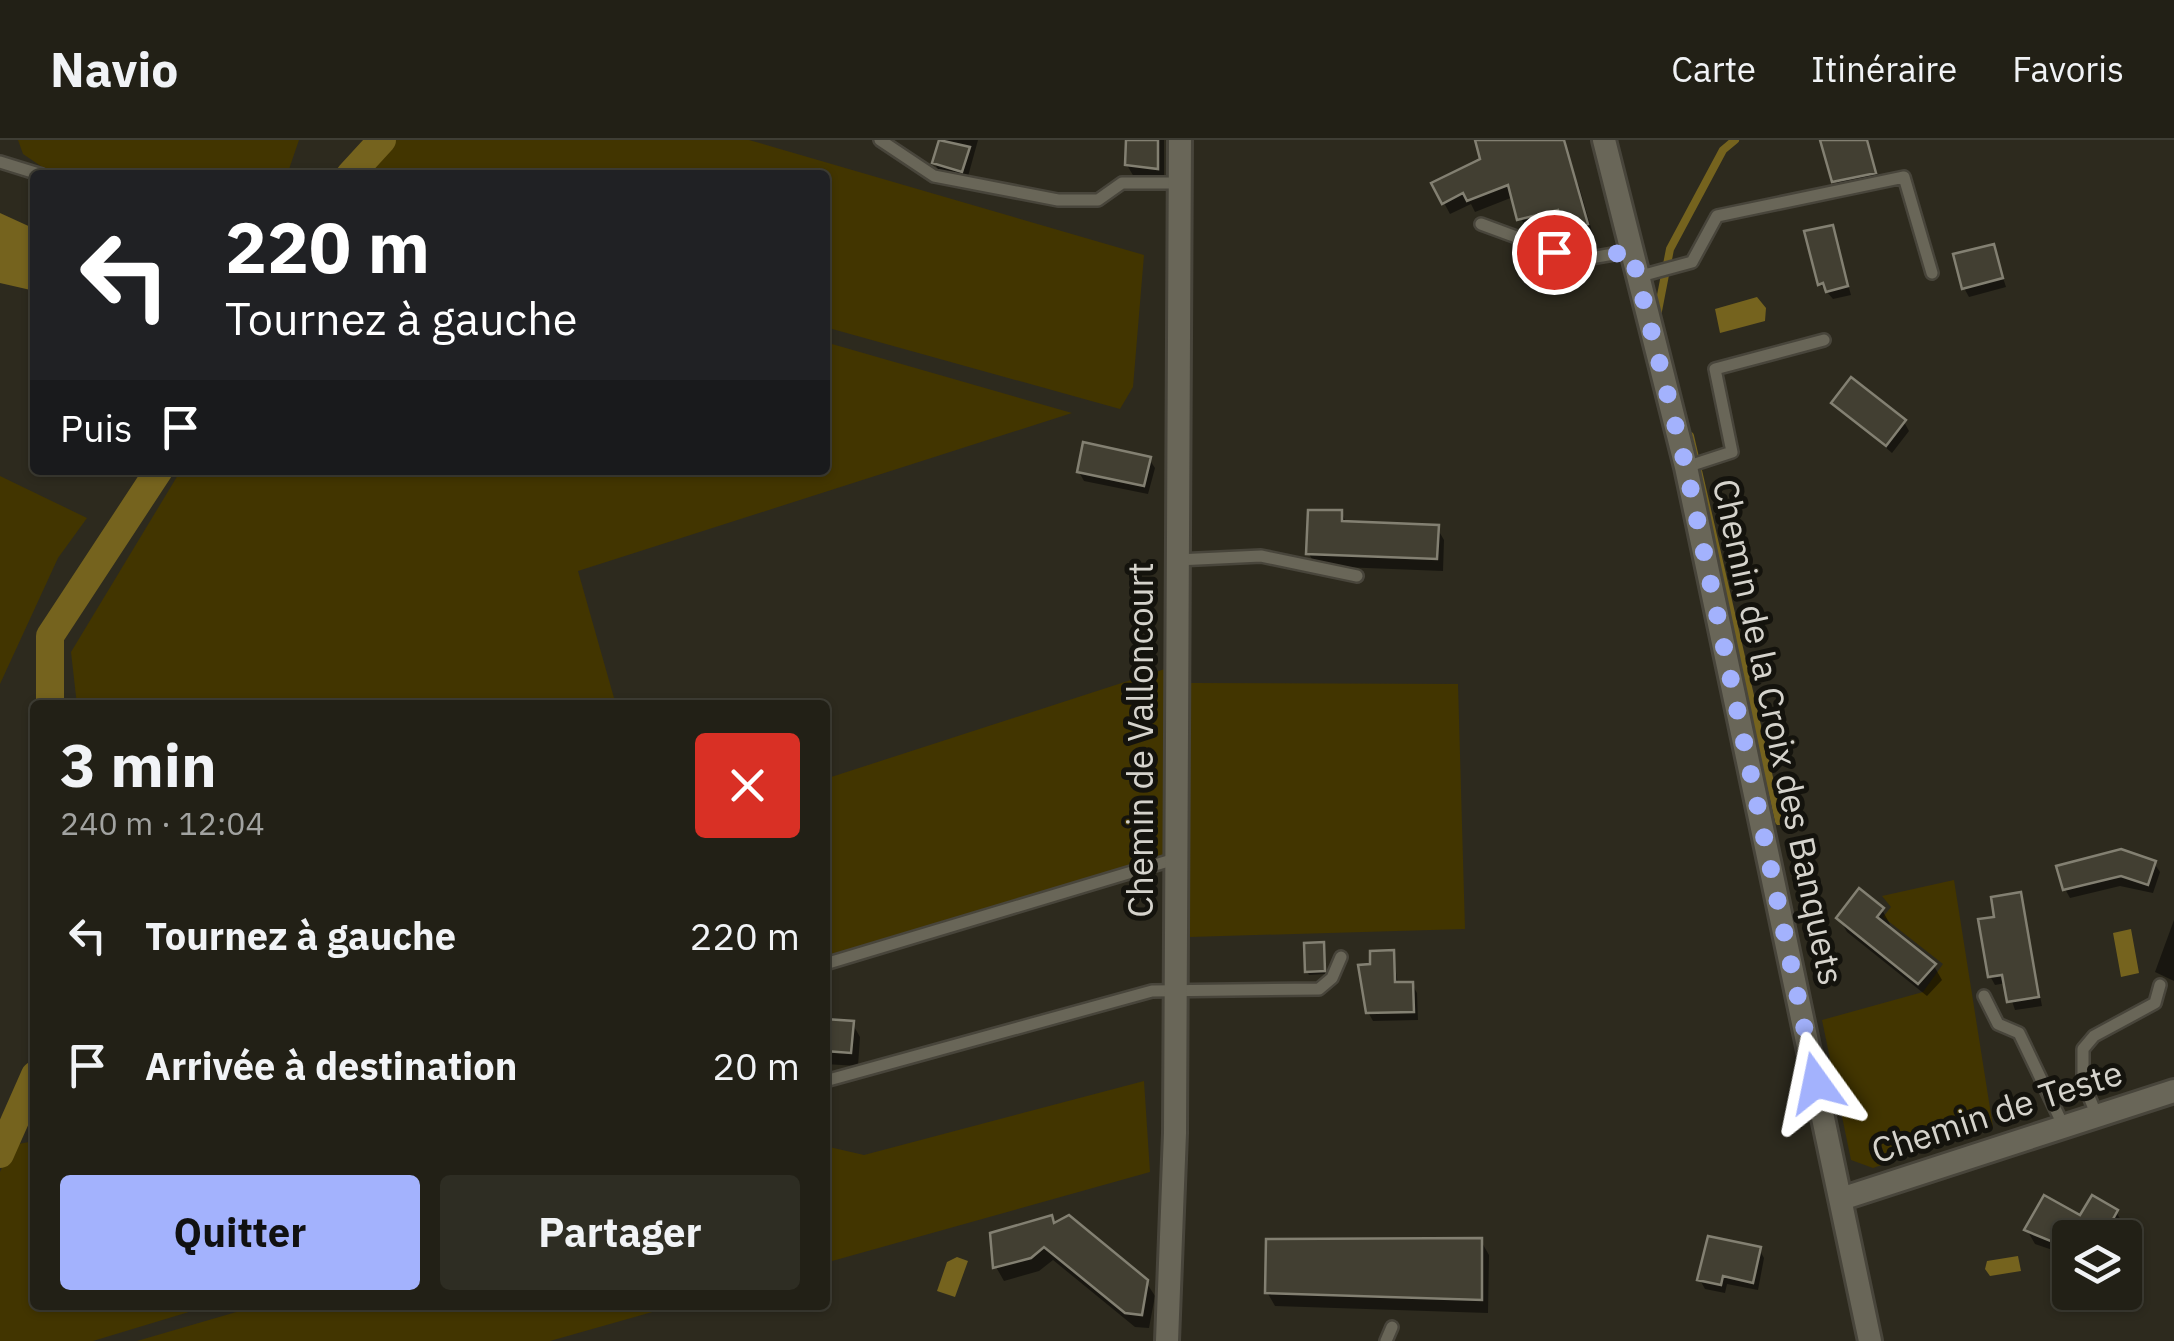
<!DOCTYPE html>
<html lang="fr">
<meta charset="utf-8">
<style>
body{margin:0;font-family:"IBM Plex Sans",sans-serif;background:#2e2d23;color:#f1f3f6;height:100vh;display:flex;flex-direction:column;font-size:38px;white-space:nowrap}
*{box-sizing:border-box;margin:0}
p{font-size:32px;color:#a2a3a1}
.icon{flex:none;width:55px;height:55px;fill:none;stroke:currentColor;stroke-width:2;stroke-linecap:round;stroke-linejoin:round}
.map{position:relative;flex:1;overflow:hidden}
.sheet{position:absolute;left:30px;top:560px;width:800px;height:610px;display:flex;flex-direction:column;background:#222016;border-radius:10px;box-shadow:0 2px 8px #0004,0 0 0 2px #3f3e35}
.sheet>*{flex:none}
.guide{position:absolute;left:30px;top:30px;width:800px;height:305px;border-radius:10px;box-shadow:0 2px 8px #0004,0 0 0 2px #3f3e35;background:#202124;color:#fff;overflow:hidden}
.fabs{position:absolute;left:2052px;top:1080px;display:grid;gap:20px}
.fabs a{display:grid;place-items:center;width:90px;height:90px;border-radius:10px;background:#222016;box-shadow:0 2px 8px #0004,0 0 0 2px #3f3e35;font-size:50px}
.pin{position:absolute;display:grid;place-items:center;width:85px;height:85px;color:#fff;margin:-42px;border:5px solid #fff;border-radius:50%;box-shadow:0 2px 10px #0007}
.me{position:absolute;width:110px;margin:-55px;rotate:348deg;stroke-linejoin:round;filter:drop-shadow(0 0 8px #0008)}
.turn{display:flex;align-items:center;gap:35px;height:210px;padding:0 30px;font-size:45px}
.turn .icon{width:130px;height:130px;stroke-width:2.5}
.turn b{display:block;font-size:70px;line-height:85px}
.then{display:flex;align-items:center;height:95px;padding:0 30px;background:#0003;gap:20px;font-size:38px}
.round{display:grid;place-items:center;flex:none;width:105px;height:105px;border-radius:10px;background:#2e2d23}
.head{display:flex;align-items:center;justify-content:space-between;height:170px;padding:0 30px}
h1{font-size:60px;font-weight:800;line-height:75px}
.cta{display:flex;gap:20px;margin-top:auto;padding:20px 30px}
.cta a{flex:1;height:115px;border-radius:10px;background:#a3b2fd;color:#111;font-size:40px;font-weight:800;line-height:115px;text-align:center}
.cta a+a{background:#2e2d23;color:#f1f3f6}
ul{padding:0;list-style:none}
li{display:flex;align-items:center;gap:30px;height:130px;padding:0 30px}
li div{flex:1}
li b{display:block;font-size:38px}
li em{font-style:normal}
header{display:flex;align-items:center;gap:60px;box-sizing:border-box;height:140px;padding:0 50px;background:#222016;border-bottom:2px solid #3f3e35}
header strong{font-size:48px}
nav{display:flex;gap:55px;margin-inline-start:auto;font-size:35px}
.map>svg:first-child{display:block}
.green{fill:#423500}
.water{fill:#75631e}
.shadow{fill:#0007}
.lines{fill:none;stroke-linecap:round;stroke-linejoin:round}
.stream{stroke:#75631e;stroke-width:8}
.canal{stroke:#75631e;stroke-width:28}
.building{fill:#423f32;stroke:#838072;stroke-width:2.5}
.lane-casing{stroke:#48453b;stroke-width:16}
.street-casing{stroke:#48453b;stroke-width:28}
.lane{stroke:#696658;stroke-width:11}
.street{stroke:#696658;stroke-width:22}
.route{stroke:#a3b2fd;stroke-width:18;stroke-dasharray:0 32.4}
.labels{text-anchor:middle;stroke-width:10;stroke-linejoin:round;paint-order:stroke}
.street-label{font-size:35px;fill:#d5d3cc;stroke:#14130d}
</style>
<header>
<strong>Navio</strong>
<nav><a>Carte</a><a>Itinéraire</a><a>Favoris</a></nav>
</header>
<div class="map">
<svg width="2174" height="1201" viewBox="0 0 2174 1201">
<rect width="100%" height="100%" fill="#2d2a1e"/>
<!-- green -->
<path class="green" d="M 18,0 L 299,0 L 287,35 L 54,35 L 23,14 Z
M 393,0 L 749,0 L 1144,115 L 1133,247 L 1120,269 L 825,187 L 825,35 L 361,35 Z
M 825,202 L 1072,273 L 578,431 L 616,565 L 77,565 L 71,512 L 181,330 L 825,330 Z
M 0,336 L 87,378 L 58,418 L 0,544 Z
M 1171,527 L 1166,717 L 825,818 L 825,639 Z
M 1190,543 L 1458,544 L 1465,789 L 1190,797 Z
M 1954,740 L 1993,987 L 1873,1028 L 1851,1020 L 1822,880 L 1923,852 L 1943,824 L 1883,777 L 1891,767 L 1882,756 Z
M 1144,941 L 1150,1032 L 825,1123 L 825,1006 L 864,1015 Z
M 35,1001 L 35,1165 L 212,1165 L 93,1201 L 0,1201 L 0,1032 L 12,1005 Z
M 260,1165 L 677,1165 L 550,1201 L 137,1201 Z"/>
<!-- water -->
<path class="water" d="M 0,73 L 35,89 L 35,151 L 0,143 Z
M 1757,157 L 1766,168 L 1765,181 L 1720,193 L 1715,169 Z
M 2131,789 L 2139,833 L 2121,837 L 2113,793 Z
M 2018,1116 L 2021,1131 L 1990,1136 L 1985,1129 L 1987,1121 Z
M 957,1117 L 968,1121 L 955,1157 L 937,1151 L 947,1122 Z"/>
<!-- shadow -->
<path class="shadow" d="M 941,0 L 978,0 L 967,40 L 940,32 L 934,23 Z
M 1128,0 L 1164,0 L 1164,40 L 1134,37 L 1127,25 Z
M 1477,0 L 1554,0 L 1579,46 L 1593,95 L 1572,101 L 1563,81 L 1526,90 L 1513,57 L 1475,72 L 1471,64 L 1450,74 L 1434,44 L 1483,20 Z
M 1823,0 L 1868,0 L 1879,42 L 1839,50 Z
M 1832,88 L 1851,155 L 1833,159 L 1820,144 Z
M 1993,107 L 2006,147 L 1969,157 L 1964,148 Z
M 1834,263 L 1904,282 L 1909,291 L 1892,313 Z
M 1149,319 L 1155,328 L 1148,354 L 1084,341 L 1079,332 Z
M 1341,372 L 1347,384 L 1437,388 L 1444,400 L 1443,431 L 1316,426 L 1309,414 Z
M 2154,723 L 2160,732 L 2153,753 L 2120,746 L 2070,758 L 2065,749 Z
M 2020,755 L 2042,866 L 2015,870 L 2006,843 L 1995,845 L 1990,836 L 1997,779 Z
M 1882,770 L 1890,784 L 1886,788 L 1934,826 L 1942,840 L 1927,856 L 1847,792 L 1839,778 Z
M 2174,780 L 2174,841 L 2155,832 Z
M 1323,805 L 1325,834 L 1309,835 L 1307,831 Z
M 1393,813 L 1398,844 L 1412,844 L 1417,853 L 1418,880 L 1373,881 L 1368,872 L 1372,827 Z
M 825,881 L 852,883 L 860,897 L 858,926 L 825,924 Z
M 2116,1072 L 2124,1085 L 2117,1098 L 2070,1098 L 2070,1116 L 2035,1104 L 2027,1090 Z
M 1055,1085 L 1146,1142 L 1155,1156 L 1149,1188 L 1135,1187 L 1053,1120 L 1039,1131 L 1004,1141 L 996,1127 Z
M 1481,1101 L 1489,1115 L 1488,1173 L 1275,1166 L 1267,1152 Z
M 1759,1109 L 1764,1118 L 1758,1150 L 1727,1144 L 1725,1153 L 1705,1149 L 1700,1140 Z"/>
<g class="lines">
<!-- stream -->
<path class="stream" d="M 1658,171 L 1670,109 L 1723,10 L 1735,0
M 1690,296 L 1779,681"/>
<!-- canal -->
<path class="canal" d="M 350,35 L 382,0
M 50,565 L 50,496 L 159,330
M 0,1014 L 35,935"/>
</g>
<!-- building -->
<path class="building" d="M 939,0 L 970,7 L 962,32 L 932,23 Z
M 1126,0 L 1158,0 L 1158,29 L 1125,25 Z
M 1475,0 L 1564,0 L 1588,84 L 1563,90 L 1558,70 L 1517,80 L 1508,45 L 1467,61 L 1463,53 L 1442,64 L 1431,43 L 1480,19 Z
M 1820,0 L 1867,0 L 1876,33 L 1832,42 Z
M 1833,85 L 1848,146 L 1826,152 L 1823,143 L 1818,145 L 1804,91 Z
M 1994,104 L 2003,138 L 1962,149 L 1953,114 Z
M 1851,237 L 1906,280 L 1886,306 L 1831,263 Z
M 1083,302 L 1151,317 L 1144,346 L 1077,332 Z
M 1308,370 L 1342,370 L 1342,381 L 1439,385 L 1437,419 L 1306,414 Z
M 2121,709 L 2156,721 L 2148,745 L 2121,736 L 2063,750 L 2056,726 Z
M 1859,748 L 1884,768 L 1877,777 L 1936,824 L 1918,844 L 1836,778 Z
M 2021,752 L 2039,857 L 2007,862 L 2002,835 L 1988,837 L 1978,779 L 1994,777 L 1991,757 Z
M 1324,802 L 1325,831 L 1305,832 L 1304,803 Z
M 1394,810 L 1395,842 L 1413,842 L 1414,872 L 1366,873 L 1358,825 L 1370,824 L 1370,811 Z
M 825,879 L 854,881 L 851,913 L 825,911 Z
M 2044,1055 L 2080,1075 L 2092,1055 L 2118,1070 L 2107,1090 L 2120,1098 L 2070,1098 L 2070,1109 L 2024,1090 Z
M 1052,1075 L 1054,1083 L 1069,1075 L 1148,1140 L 1142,1175 L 1125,1173 L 1044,1107 L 1031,1118 L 993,1128 L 990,1093 Z
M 1708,1096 L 1761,1107 L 1753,1143 L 1723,1136 L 1721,1145 L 1697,1140 Z
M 1482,1098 L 1482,1160 L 1265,1153 L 1266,1099 Z"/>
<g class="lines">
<defs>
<path id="lane" d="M 880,0 L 934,36 L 1058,60 L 1098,60 L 1122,43 L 1179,43
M 0,22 L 42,35
M 1481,84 L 1579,120 L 1631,111
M 1637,137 L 1692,122 L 1717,76 L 1904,37 L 1932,133
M 1686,327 L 1732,312 L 1715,229 L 1824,200
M 1177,420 L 1261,416 L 1357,436
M 825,824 L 1175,719
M 1984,856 L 1998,884 L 2019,893 L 2064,987
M 825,941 L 1152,851 L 1319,849 L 1332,838 L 1341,817
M 2097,976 L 2083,942 L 2083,909 L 2094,896 L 2155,863 L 2160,845
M 1386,1201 L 1392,1187"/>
<path id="street" d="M 1604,0 L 1686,327 L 1870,1201
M 1841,1059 L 2174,951
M 1167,1201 L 1175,993 L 1180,0"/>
</defs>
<!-- lane casing -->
<use href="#lane" class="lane-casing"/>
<!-- street casing -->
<use href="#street" class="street-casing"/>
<!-- lane -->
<use href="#lane" class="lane"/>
<!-- street -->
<use href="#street" class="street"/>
</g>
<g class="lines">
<!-- route -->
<path class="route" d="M 1554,112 L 1579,120 L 1631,111 L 1686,327 L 1816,943"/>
</g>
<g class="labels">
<!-- street labels -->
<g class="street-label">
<text transform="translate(1778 592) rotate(78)" y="12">Chemin de la Croix des Banquets</text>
<text transform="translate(1141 600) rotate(-90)" y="12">Chemin de Valloncourt</text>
<text transform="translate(1997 972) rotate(-18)" y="12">Chemin de Teste</text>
</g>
</g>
</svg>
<div class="fabs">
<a><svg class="icon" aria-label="layers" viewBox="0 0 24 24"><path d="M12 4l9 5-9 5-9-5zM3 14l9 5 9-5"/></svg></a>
</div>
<div class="pin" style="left:1554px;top:112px;background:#d93025"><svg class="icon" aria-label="arrive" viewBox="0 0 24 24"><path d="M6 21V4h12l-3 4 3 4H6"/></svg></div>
<svg class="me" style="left:1816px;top:943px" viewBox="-20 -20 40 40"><path d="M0-17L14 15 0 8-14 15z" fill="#a3b2fd" stroke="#fff" stroke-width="4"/></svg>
<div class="guide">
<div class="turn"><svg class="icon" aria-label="left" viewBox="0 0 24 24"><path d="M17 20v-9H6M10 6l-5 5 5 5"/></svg><div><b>220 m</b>Tournez à gauche</div></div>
<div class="then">Puis<svg class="icon" aria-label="arrive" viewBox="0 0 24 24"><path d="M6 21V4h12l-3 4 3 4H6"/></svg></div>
</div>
<section class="sheet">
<div class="head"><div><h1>3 min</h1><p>240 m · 12:04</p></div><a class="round" style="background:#d93025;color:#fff"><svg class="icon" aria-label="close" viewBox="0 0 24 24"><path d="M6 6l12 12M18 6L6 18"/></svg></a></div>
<ul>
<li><svg class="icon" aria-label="left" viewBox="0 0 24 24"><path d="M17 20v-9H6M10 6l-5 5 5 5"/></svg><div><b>Tournez à gauche</b></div><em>220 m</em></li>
<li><svg class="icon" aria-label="arrive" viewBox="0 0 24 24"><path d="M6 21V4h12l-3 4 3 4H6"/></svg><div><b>Arrivée à destination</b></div><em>20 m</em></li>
</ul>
<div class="cta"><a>Quitter</a><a>Partager</a></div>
</section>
</div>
